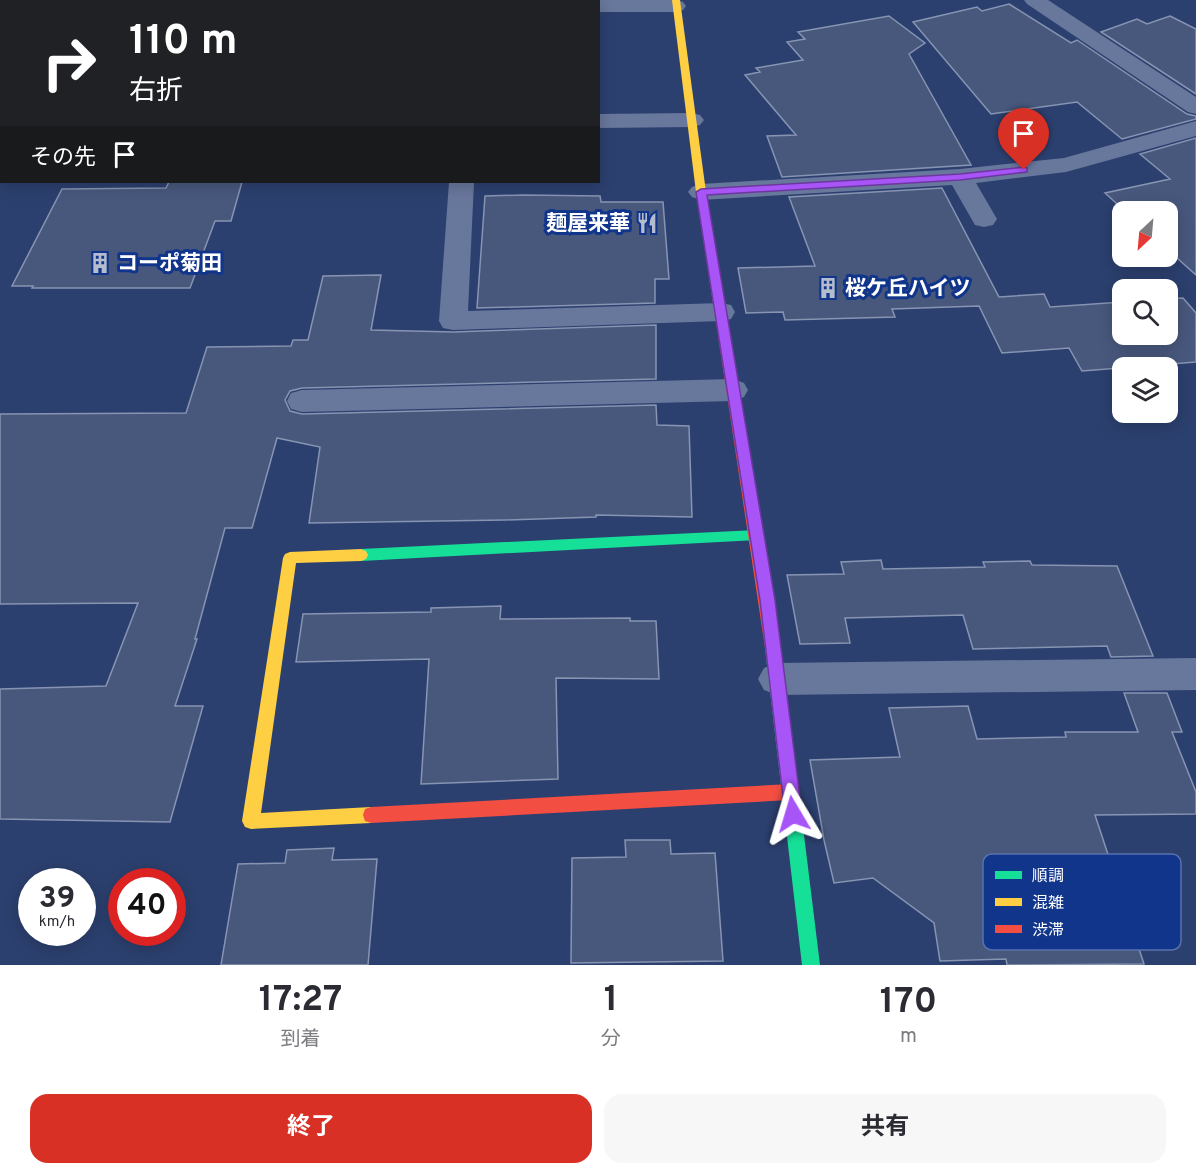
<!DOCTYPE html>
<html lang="ja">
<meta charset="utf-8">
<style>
body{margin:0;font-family:Overpass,"Noto Sans JP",sans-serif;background:#f7f7f7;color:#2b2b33;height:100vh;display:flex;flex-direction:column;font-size:22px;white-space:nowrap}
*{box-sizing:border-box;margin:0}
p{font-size:20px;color:#7c7c81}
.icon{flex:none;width:33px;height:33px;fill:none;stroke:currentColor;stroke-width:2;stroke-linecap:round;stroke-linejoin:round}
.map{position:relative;height:965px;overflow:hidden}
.sheet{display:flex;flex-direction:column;background:#fff;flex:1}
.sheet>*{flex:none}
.hud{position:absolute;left:0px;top:0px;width:600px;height:183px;box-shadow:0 3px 15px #0003;background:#202124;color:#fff;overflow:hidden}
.needle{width:39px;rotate:206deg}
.controls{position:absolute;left:1112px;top:201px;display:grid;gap:12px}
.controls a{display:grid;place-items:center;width:66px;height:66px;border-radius:12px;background:#fff;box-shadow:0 3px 15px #0003;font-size:30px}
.speed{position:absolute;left:18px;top:868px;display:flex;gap:12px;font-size:30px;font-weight:700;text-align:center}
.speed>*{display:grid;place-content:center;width:78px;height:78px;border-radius:50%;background:#fff;box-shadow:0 3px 15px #0003;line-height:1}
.speed small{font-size:15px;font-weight:400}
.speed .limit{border:9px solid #d22;background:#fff;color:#111}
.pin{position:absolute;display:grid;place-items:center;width:51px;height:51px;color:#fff;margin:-62px -26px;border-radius:50% 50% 50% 0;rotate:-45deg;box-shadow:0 0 6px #0007}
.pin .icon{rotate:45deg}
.me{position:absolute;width:66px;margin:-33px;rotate:353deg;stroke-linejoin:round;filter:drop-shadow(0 0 4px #0008)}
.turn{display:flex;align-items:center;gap:21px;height:126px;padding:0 30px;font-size:27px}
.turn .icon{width:78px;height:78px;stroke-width:2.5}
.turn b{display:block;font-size:42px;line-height:51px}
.then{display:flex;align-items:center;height:57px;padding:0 30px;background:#0003;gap:12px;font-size:22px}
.eta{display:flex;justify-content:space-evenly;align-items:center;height:102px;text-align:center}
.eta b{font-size:36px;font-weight:700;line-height:42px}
.cta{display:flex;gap:12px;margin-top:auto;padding:12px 30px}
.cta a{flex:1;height:69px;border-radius:18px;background:#d93025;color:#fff;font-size:24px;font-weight:700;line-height:69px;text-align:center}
.cta a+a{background:#f7f7f7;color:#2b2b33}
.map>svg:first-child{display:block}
.building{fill:#48587d;stroke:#8794b2;stroke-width:1.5}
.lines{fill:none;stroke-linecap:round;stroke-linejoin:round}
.street{fill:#68779c;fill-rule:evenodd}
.fast{fill:#16e098;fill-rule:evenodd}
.slow{fill:#ffcf43;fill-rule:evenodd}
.jam{fill:#f24e42;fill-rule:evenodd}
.route{fill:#a855f7;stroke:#6d37a1;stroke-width:1.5}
.labels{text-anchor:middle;stroke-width:6;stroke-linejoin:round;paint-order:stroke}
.poi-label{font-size:21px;font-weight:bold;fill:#fff;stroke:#10358b;text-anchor:start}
.key{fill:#10358b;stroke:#5872ae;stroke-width:1.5}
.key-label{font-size:16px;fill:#fff}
</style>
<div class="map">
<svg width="1196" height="965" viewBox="0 0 1196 965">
<rect width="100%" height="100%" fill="#2c406f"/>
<!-- building -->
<path class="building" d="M 1009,4 L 1071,43 L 1077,40 L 1187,114 L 1196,116 L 1196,119 L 1122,139 L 1077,102 L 991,114 L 913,22 L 977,7 L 982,11 Z
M 889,16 L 925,43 L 909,54 L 971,165 L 782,177 L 767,136 L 796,135 L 745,75 L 760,72 L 756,68 L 803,60 L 787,42 L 805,39 L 798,32 Z
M 1170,16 L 1196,29 L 1196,94 L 1101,32 L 1137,19 L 1147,24 Z
M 1196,138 L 1196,275 L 1167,249 L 1167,212 L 1126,212 L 1105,193 L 1170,179 L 1140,154 Z
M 169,182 L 242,182 L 231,221 L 215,221 L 190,288 L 32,288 L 33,286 L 12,286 L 62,189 L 166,188 Z
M 942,188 L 999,297 L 1044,294 L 1050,307 L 1122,302 L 1122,334 L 1167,334 L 1167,299 L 1183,298 L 1196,313 L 1196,362 L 1082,371 L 1069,348 L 1002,353 L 979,306 L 892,309 L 895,317 L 785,320 L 783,312 L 746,313 L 738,268 L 815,266 L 789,197 Z
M 524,195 L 600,196 L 601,202 L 663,202 L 669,279 L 655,279 L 655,303 L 477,308 L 485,196 Z
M 381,275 L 371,330 L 453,332 L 656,325 L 656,379 L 302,388 L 290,391 L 285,400 L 290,411 L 302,414 L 656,405 L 657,425 L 689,426 L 692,517 L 596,515 L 596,517 L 505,520 L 309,523 L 320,447 L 277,438 L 252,528 L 225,528 L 195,639 L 197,639 L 175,706 L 203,706 L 170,822 L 0,819 L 0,689 L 106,686 L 138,603 L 0,604 L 0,414 L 186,413 L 207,347 L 291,346 L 293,340 L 308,340 L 323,276 Z
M 881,560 L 883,569 L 985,567 L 983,562 L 1030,561 L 1032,565 L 1117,566 L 1153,656 L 1111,657 L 1107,646 L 973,649 L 963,615 L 845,618 L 850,643 L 800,644 L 787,575 L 844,574 L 841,562 Z
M 501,606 L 500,619 L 630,618 L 630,621 L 656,621 L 659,679 L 556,678 L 558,779 L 421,784 L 429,659 L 296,662 L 303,614 L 431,612 L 431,608 Z
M 1124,693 L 1167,693 L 1182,732 L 1172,732 L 1196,792 L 1196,814 L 1095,815 L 1144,964 L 1007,965 L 1006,959 L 940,961 L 934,923 L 873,878 L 834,883 L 824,840 L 810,760 L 900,757 L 889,708 L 968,706 L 977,739 L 1066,737 L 1065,732 L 1138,732 Z
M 625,840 L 670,840 L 671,854 L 715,853 L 723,961 L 571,963 L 572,858 L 626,857 Z
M 334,848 L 332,860 L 377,859 L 368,965 L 221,965 L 238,864 L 285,863 L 287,850 Z"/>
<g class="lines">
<!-- street -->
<path class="street" d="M 597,0 L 677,0 L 683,2 L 686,6 L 683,10 L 676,12 L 598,12 L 598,2 L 591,2 Z
M 1024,0 L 1048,0 L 1196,97 L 1196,114 L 1188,112 L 1027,4 Z
M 692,113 L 700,115 L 704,120 L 700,125 L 692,127 L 598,128 L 598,114 Z
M 1196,121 L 1196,136 L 1066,172 L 976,183 L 997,219 L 993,225 L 984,227 L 975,225 L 952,185 L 701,200 L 692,197 L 688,192 L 692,187 L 701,184 L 960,169 L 1064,158 Z
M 0,164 L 2,164 L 2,180 L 0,180 Z
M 449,182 L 474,182 L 468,311 L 721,303 L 731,305 L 735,312 L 731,319 L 721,321 L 453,330 L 443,328 L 439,321 Z
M 733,379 L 744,383 L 748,390 L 744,397 L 733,401 L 302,412 L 291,409 L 287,401 L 291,393 L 302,390 Z
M 1196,658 L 1196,690 L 777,695 L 764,690 L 758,679 L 764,668 L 777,663 Z"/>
<!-- fast -->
<path class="fast" d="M 757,530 L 762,531 L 764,535 L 762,539 L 757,540 L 361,561 L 356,559 L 354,555 L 356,551 L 361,549 Z
M 773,642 L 778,643 L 781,648 L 820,965 L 802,965 L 765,648 L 768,643 Z"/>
<!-- slow -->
<path class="slow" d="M 672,0 L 680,0 L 706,192 L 728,322 L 722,326 L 716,322 L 696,192 Z
M 361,549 L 366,551 L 368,555 L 366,559 L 361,561 L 296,563 L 261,813 L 371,807 L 377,809 L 379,815 L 377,821 L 371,823 L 251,829 L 245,827 L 242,821 L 283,558 L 285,554 L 290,552 Z"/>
<!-- jam -->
<path class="jam" d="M 722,318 L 728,322 L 781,648 L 778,653 L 773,654 L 768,653 L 765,648 L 716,322 Z
M 791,784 L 797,787 L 799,792 L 797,797 L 791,800 L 371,823 L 365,821 L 363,815 L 365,809 L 371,807 Z"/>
</g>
<!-- route -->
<path class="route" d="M 1024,167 L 1027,168 L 1027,172 L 960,180 L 707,195 L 775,600 L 802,814 L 799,820 L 793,822 L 787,820 L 785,814 L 760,600 L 696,192 L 701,189 L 960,174 Z"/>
<!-- icons -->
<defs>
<symbol id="restaurant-bare" viewBox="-9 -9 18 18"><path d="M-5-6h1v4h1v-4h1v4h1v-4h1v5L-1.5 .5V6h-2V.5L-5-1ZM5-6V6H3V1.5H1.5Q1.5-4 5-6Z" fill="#b5bccd" stroke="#10358b" stroke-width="2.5" paint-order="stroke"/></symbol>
<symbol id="building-bare" viewBox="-9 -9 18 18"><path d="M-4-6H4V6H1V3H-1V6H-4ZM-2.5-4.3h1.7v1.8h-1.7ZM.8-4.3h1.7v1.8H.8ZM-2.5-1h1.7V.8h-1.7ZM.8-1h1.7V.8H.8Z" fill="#b5bccd" stroke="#10358b" stroke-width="2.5" paint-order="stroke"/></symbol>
</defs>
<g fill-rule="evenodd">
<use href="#restaurant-bare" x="632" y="208" width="30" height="30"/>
<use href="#building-bare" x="85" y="248" width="30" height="30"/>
<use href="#building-bare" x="813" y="273" width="30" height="30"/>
</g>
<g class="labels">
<!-- poi labels -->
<g class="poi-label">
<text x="630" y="230" text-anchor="end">麺屋来華</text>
<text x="117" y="270">コーポ菊田</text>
<text x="845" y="295">桜ケ丘ハイツ</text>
</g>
</g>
<!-- legend -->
<rect x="983" y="854" width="198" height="96" rx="9" class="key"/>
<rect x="995" y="871" width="27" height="8" fill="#16e098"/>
<rect x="995" y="898" width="27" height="8" fill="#ffcf43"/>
<rect x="995" y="925" width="27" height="8" fill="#f24e42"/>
<g class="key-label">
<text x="1032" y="881">順調</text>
<text x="1032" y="908">混雑</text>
<text x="1032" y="935">渋滞</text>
</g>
</svg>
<div class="controls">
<a><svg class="needle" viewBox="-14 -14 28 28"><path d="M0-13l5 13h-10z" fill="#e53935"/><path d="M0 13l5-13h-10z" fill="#7c7c81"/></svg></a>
<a><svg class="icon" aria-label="search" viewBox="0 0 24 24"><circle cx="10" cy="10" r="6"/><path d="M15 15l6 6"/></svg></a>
<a><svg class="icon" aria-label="layers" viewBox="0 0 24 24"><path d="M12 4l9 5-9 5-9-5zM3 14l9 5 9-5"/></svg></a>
</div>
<div class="speed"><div>39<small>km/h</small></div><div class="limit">40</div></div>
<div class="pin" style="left:1024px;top:170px;background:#d93025"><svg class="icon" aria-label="arrive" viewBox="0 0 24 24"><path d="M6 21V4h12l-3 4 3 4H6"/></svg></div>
<svg class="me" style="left:793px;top:814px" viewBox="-20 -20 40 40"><path d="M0-17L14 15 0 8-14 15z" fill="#a855f7" stroke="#fff" stroke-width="4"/></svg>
<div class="hud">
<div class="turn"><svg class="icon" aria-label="right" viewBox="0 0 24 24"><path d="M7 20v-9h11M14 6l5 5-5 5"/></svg><div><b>110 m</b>右折</div></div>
<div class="then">その先<svg class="icon" aria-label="arrive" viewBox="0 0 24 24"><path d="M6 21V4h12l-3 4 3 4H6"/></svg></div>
</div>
</div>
<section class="sheet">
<div class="eta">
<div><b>17:27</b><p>到着</p></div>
<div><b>1</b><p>分</p></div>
<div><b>170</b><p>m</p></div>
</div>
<div class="cta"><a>終了</a><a>共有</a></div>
</section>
